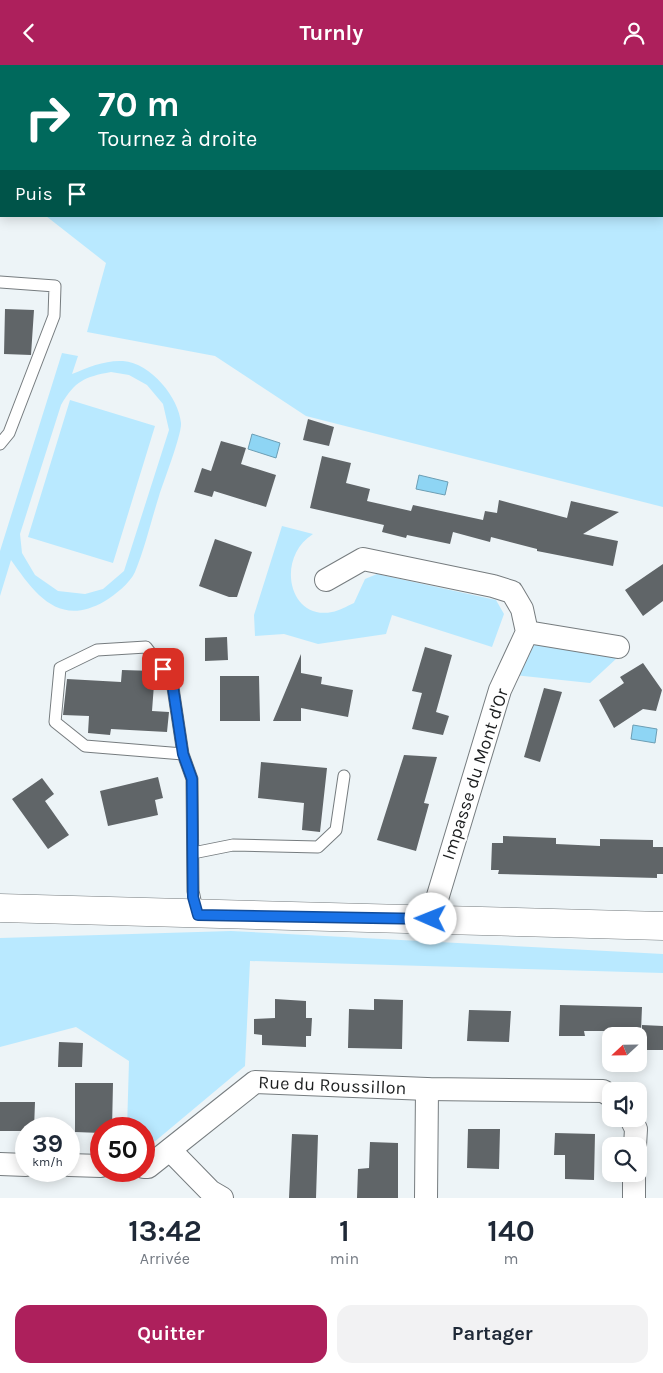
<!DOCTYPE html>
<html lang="fr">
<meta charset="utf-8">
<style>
body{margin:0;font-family:Karla,sans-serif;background:#f2f2f3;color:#1f2937;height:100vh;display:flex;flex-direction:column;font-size:19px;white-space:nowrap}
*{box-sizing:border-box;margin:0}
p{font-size:16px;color:#747a83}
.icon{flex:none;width:28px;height:28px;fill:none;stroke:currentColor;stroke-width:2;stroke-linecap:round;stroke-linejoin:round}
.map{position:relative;height:1133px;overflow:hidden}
.sheet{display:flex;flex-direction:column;background:#fff;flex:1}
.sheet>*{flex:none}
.guide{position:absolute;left:0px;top:0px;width:664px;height:152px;box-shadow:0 2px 12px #0003;background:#00695c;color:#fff;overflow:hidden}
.needle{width:32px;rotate:248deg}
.fabs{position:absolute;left:602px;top:962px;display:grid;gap:10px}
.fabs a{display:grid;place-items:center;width:45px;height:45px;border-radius:10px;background:#fff;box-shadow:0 2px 12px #0003;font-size:25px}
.speed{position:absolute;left:15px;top:1052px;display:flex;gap:10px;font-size:25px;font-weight:700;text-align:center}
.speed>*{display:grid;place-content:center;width:65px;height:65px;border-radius:50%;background:#fff;box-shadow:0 2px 12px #0003;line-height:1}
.speed small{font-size:12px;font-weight:400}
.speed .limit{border:8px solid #d22;background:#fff;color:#111}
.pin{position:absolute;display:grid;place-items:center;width:42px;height:42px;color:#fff;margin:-21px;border-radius:10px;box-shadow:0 2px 8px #0006}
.me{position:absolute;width:55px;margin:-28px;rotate:271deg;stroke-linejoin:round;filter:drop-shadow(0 0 4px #0008)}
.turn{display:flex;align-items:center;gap:18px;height:105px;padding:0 15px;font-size:22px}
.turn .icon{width:65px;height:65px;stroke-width:2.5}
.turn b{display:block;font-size:35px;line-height:42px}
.then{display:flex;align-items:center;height:48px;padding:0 15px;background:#0003;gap:10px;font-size:19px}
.eta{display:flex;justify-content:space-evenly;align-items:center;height:85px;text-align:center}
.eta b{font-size:30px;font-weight:700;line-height:35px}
.cta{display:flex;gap:10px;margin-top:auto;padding:10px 15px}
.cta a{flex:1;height:58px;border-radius:15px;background:#ad205c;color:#fff;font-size:20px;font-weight:700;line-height:58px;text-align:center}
.cta a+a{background:#f2f2f3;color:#1f2937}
header{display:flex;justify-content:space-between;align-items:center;height:65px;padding:0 15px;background:#ad205c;color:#fff;font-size:22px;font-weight:700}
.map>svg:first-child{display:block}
.green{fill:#b9e9ff;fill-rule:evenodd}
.water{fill:#8ed5f4;stroke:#6c9eb4}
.building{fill:#606568}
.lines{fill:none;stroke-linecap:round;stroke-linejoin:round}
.lane-casing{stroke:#767c7f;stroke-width:13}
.street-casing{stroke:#767c7f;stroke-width:24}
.secondary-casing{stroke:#767c7f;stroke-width:29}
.lane{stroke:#fff;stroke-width:11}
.street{stroke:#fff;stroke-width:22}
.secondary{stroke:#fff;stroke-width:28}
.route-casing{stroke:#114b97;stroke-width:12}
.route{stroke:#1a73e8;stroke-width:9}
.labels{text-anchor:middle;stroke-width:5;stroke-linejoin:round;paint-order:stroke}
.street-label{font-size:18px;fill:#1d1f20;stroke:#fff}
</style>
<header><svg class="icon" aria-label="back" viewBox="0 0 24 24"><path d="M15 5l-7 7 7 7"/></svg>Turnly<svg class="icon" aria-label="person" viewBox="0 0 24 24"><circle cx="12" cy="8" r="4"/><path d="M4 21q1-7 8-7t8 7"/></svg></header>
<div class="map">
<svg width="663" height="1133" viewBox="0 0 663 1133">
<rect width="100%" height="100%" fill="#edf4f7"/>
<!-- green -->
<path class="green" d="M 0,0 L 663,0 L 663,442 L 306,351 L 215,291 L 87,267 L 106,198 L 46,151 L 662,151 L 662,1 L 1,1 L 1,11 Z
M 62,288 L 78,291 L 72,309 C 89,302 105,295 123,296 C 151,298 179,333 181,358 C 182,369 163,418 159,431 C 151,456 145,483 135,507 C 130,518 115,530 105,536 C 59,563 35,529 11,495 L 0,531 L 0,486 ZM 111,307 L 129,310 L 147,320 L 163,339 L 169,365 L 124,506 L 103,524 L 85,529 L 58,526 L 35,510 L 22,488 L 20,469 L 61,340 C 75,316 84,312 111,307 Z
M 70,335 L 155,361 L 113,498 L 28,472 Z
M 282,461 L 313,469 C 275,493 289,556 332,547 C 339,546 347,541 354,538 L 365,514 L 377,509 L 496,535 L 504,549 L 492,582 L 392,550 L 386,569 L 318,579 L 284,569 L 255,571 L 254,550 Z
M 547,576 L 617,593 L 590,618 L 514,610 L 532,581 Z
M 231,866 L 663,889 L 663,908 L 250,896 L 245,1001 L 153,1078 L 144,1081 L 144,1064 L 127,1064 L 129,996 L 76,962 L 0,982 L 0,873 Z"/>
<!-- water -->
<path class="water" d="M 252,369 L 280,378 L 276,393 L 248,384 Z
M 419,410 L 448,417 L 445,430 L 416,424 Z
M 633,660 L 657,664 L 655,678 L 631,674 Z"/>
<!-- building -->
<path class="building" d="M 5,244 L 34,245 L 31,290 L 4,289 Z
M 308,354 L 334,362 L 329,381 L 303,375 Z
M 221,376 L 246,383 L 241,399 L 276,410 L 266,442 L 214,426 L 212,432 L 194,427 L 202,403 L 211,406 Z
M 322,391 L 351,398 L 346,418 L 370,424 L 367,436 L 411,446 L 413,440 L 483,455 L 485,446 L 497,448 L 499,435 L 567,453 L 571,436 L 619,447 L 583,469 L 618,476 L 613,501 L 537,486 L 537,484 L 491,472 L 490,477 L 453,467 L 450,479 L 407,470 L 406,473 L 382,467 L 384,460 L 310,443 Z
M 215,474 L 252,487 L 237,532 L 229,532 L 199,521 Z
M 663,499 L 663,536 L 643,551 L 625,525 Z
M 227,572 L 228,595 L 205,596 L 205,573 Z
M 425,582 L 452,590 L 436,647 L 449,651 L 443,670 L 412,664 L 422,628 L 412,626 Z
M 301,589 L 301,608 L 322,612 L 321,619 L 353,625 L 348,652 L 301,643 L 301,656 L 273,656 Z
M 643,598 L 662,625 L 656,646 L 643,644 L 614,663 L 599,635 L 624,618 L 620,612 Z
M 122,605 L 155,606 L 152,646 L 169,647 L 167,667 L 111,664 L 110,670 L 88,668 L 89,651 L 63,650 L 67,614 L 121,617 Z
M 220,611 L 259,611 L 260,656 L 220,656 Z
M 544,623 L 562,627 L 540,697 L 524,692 Z
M 404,690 L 437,692 L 424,738 L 429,739 L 416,786 L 377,775 Z
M 261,697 L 327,703 L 320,767 L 302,765 L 304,738 L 258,733 Z
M 158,712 L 163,733 L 155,735 L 158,750 L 108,761 L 100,726 Z
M 42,713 L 54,729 L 45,736 L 69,770 L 48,784 L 12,734 Z
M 503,771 L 556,773 L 556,779 L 600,781 L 600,774 L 653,775 L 653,782 L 663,782 L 663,809 L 657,809 L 657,813 L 498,809 L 499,805 L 491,805 L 492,778 L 503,778 Z
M 275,934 L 306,936 L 306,953 L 312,953 L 311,971 L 306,971 L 306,982 L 262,980 L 262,970 L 254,969 L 254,954 L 275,953 Z
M 374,934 L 403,935 L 402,984 L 348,983 L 349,944 L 374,945 Z
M 560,940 L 642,942 L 641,966 L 584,966 L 585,971 L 559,971 Z
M 469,945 L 511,946 L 509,977 L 467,976 Z
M 642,960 L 663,961 L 663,985 L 642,985 Z
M 59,977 L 83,978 L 82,1002 L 58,1002 Z
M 75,1018 L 113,1018 L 112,1064 L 101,1064 L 101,1068 L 75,1067 Z
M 0,1037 L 35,1037 L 34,1064 L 26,1064 L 26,1066 L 0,1066 Z
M 468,1064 L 500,1064 L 499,1104 L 467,1103 Z
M 555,1068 L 595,1069 L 594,1115 L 565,1114 L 565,1090 L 554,1090 Z
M 292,1069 L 318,1070 L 316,1133 L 289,1133 Z
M 370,1077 L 398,1078 L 398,1133 L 357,1133 L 358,1104 L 369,1103 Z"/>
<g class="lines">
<defs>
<path id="lane" d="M 0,217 L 55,221 L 54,251 L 9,368 L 0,379
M 183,689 L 85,681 L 55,657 L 60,603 L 97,585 L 146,582 L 172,616 L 183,689 L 192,714 L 193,826 L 198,849
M 193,788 L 233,780 L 318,782 L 336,765 L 344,711"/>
<g id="street">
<path d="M 326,515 L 363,494 L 493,521 L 512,527 L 522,544 L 527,567 L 500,625 L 431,854"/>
<path d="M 527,567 L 618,582"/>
<path d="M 631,1054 L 636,1064 L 635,1081"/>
<path d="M 170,1085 L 210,1126 L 222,1133"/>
<path d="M 0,1099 L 26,1100"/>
<path d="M 69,1100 L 101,1101"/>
<path id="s1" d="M 144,1102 L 148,1102 L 255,1017 L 427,1024 L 603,1026 L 611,1031"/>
<path d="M 426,1133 L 427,1024"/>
<path d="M 634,1133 L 634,1109"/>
</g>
<path id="secondary" d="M 0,843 L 663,861"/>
</defs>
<!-- lane casing -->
<use href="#lane" class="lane-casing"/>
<!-- street casing -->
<use href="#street" class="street-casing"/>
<!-- secondary casing -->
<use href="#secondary" class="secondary-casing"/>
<!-- lane -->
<use href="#lane" class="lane"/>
<!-- street -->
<use href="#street" class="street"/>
<!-- secondary -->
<use href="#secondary" class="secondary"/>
</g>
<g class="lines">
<defs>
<path id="route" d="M 163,604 L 172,616 L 183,689 L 192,714 L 193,832 L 198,850 L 431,854"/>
</defs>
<!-- route casing -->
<use href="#route" class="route-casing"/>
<!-- route -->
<use href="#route" class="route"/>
</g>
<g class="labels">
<!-- street labels -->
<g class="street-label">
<text transform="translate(475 709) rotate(-72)" y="6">Impasse du Mont d'Or</text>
<text dy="6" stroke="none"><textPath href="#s1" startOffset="218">Rue du Roussillon</textPath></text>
</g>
</g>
</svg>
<div class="fabs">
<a><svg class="needle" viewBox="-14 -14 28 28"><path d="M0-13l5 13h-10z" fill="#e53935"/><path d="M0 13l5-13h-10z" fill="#747a83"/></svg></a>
<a><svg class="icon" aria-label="sound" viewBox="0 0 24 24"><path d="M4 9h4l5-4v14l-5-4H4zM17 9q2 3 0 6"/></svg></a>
<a><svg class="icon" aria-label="search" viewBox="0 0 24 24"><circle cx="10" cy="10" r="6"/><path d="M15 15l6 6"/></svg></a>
</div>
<div class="speed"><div>39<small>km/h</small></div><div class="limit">50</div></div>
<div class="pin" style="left:163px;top:604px;background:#d93025"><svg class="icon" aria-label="arrive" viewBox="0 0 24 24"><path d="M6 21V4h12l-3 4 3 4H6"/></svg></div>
<svg class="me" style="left:431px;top:854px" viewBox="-20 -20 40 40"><circle r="19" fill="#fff"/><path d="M0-13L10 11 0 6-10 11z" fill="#1a73e8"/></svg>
<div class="guide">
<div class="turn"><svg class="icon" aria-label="right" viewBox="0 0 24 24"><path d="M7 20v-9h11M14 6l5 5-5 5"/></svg><div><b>70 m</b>Tournez à droite</div></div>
<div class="then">Puis<svg class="icon" aria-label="arrive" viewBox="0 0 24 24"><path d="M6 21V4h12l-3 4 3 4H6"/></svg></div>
</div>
</div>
<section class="sheet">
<div class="eta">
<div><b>13:42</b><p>Arrivée</p></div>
<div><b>1</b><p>min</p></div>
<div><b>140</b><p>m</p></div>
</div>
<div class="cta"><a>Quitter</a><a>Partager</a></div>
</section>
